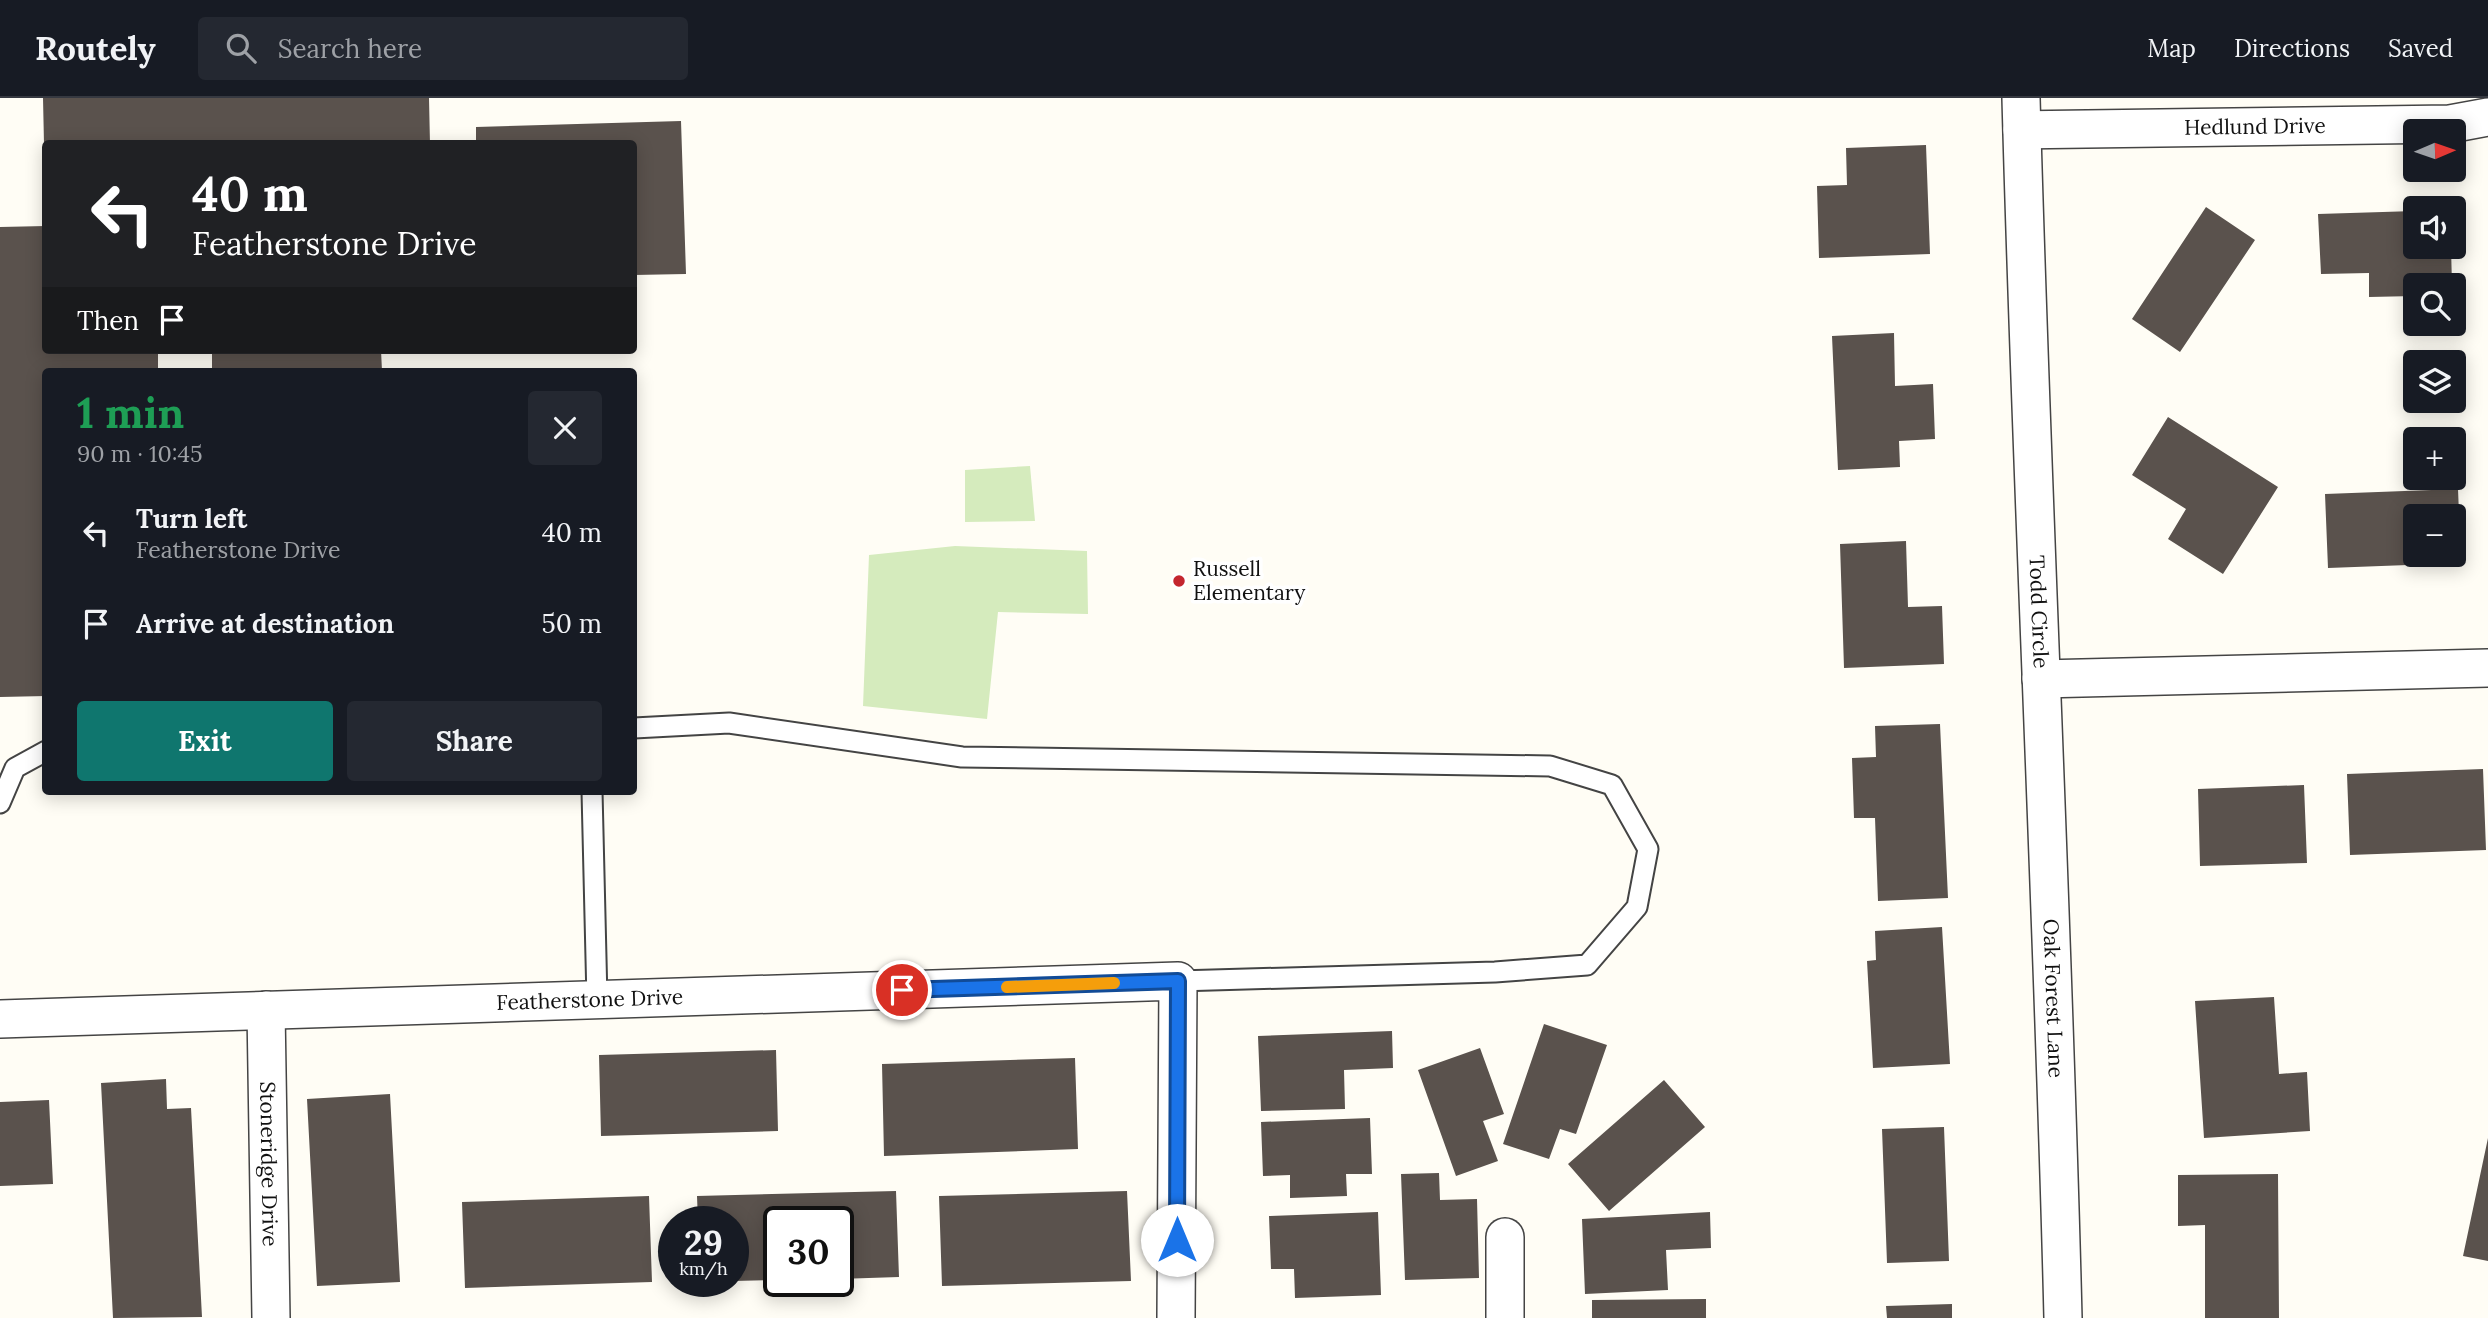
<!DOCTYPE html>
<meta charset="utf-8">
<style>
body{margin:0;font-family:Lora,serif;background:#242831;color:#f1f3f6;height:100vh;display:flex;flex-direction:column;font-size:26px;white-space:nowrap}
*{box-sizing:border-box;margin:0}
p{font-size:23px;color:#9ea1a6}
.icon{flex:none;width:38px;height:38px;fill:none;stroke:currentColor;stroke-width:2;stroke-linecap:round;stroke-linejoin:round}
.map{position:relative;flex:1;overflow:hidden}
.panel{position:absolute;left:42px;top:270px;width:595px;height:427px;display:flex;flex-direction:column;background:#171b24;border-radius:7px;box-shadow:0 4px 18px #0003}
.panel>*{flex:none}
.banner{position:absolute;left:42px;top:42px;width:595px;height:214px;border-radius:7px;box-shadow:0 4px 18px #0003;background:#202124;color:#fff;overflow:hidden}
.needle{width:46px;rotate:88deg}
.fabs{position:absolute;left:2403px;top:21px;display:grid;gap:14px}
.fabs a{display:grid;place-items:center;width:63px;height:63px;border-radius:7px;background:#171b24;box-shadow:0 4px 18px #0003;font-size:35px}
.speed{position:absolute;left:658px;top:1108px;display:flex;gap:14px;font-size:35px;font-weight:700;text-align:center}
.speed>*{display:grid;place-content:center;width:91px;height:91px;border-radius:50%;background:#171b24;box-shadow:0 4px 18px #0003;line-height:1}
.speed small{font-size:18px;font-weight:400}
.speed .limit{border:4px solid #111;border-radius:10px;background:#fff;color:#111}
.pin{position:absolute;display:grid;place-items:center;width:60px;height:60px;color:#fff;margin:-30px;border:4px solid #fff;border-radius:50%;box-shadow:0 2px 7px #0007}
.me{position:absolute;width:77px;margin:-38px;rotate:0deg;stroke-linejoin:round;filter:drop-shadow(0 0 5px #0008)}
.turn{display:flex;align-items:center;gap:24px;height:147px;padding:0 35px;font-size:32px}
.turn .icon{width:91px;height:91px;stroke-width:2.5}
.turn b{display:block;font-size:49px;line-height:60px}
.then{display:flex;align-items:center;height:66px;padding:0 35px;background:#0003;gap:14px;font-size:26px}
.round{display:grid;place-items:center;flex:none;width:74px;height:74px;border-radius:7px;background:#242831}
.overview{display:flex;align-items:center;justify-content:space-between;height:119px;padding:0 35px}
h1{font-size:42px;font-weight:700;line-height:52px;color:#1e9e55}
.primary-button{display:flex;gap:14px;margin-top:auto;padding:14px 35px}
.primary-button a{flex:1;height:80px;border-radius:7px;background:#0f766e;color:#fff;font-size:28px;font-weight:700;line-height:80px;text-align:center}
.primary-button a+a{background:#242831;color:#f1f3f6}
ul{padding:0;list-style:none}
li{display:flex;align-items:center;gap:21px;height:91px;padding:0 35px}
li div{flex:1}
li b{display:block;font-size:26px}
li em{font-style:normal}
header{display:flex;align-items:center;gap:42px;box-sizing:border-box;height:98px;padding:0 35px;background:#171b24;border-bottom:2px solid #363941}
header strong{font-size:33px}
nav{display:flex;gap:38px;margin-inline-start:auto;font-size:24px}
.search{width:490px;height:63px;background:#242831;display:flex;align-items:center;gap:18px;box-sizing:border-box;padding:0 24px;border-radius:7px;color:#9ea1a6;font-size:26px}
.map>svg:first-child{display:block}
.green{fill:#d5ebbd}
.building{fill:#5a524d;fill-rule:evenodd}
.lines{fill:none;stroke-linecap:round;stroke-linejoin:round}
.service-casing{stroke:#444;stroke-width:23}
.minor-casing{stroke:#444;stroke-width:40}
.service{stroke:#fff;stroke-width:19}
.minor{stroke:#fff;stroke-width:37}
.route-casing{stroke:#114b97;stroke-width:18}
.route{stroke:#1a73e8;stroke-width:12}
.slow{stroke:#f59e0b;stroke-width:12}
.poi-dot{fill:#c4262e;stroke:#fff;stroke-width:2.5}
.labels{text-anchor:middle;stroke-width:7;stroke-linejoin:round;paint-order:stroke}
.street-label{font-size:21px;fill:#111;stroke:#fff}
.poi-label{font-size:21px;fill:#111;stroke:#fff;text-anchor:start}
</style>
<header>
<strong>Routely</strong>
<div class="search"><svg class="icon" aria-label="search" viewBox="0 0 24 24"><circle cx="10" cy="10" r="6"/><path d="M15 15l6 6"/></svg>Search here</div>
<nav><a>Map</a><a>Directions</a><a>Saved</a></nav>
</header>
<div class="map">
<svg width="2488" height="1220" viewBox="0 0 2488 1220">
<rect width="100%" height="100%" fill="#fffdf5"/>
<!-- green -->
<path class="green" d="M 1030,368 L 1035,423 L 965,424 L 965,372 Z
M 955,448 L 1087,453 L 1088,516 L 998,514 L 987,621 L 863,608 L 869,457 Z"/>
<!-- building -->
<path class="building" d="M 43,0 L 429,0 L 430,46 L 44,46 Z
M 681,23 L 686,176 L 634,177 L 634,46 L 476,46 L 476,29 Z
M 1926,47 L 1930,156 L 1819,160 L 1817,88 L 1847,87 L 1846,50 Z
M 2206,109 L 2255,142 L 2180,254 L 2132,221 Z
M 2415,113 L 2415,149 L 2451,149 L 2452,187 L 2415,187 L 2415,198 L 2369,199 L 2369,175 L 2321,176 L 2318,116 Z
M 46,128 L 46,252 L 158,252 L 158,273 L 46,273 L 46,598 L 0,599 L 0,129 Z
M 1894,235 L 1895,288 L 1933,286 L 1935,341 L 1899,343 L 1900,369 L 1838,372 L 1832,238 Z
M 212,252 L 381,252 L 382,273 L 212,273 Z
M 2168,319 L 2278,389 L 2223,476 L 2168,441 L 2186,411 L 2132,377 Z
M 2458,391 L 2461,465 L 2328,470 L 2325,396 ZM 2415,418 L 2454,418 L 2454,457 L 2415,457 Z
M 1906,443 L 1908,509 L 1942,508 L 1944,566 L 1844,570 L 1840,446 Z
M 1940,626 L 1948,800 L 1878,803 L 1875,720 L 1854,720 L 1852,660 L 1876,659 L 1875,628 Z
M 2483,671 L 2486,752 L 2350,757 L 2347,676 Z
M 2304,687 L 2307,765 L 2200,768 L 2198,691 Z
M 1942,829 L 1950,966 L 1873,970 L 1867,863 L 1876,862 L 1875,833 Z
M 2274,899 L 2279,976 L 2307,974 L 2310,1033 L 2204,1040 L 2195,903 Z
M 1544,926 L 1607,947 L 1576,1036 L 1560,1031 L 1549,1061 L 1503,1046 Z
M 1392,933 L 1393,970 L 1344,972 L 1345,1011 L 1261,1013 L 1258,938 Z
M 1480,950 L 1504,1016 L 1483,1023 L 1498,1063 L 1456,1078 L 1418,972 Z
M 776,952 L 778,1033 L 601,1038 L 599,957 Z
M 1075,960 L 1078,1051 L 884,1058 L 882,966 Z
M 166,981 L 167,1011 L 191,1010 L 202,1219 L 113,1220 L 101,985 Z
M 1664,982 L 1705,1029 L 1609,1113 L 1568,1066 Z
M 390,996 L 400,1184 L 317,1188 L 307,1001 Z
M 49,1002 L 53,1086 L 0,1088 L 0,1004 Z
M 1370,1020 L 1372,1076 L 1346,1076 L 1347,1098 L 1290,1100 L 1290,1077 L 1263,1078 L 1261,1024 Z
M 1944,1029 L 1949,1163 L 1887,1165 L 1882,1031 Z
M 2488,1040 L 2488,1163 L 2463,1158 Z
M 1439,1075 L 1440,1102 L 1477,1101 L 1479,1180 L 1405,1182 L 1401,1076 Z
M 2278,1076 L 2279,1220 L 2205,1220 L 2205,1127 L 2178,1128 L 2178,1077 Z
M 896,1093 L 899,1179 L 838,1181 L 838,1124 L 779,1124 L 779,1182 L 733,1183 L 733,1124 L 698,1124 L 697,1098 Z
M 1127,1093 L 1131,1183 L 942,1188 L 939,1098 Z
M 649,1098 L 652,1184 L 465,1190 L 462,1104 Z
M 1378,1114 L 1381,1197 L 1295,1200 L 1294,1171 L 1271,1171 L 1269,1118 Z
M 1710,1114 L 1711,1150 L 1666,1152 L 1668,1192 L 1585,1196 L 1582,1121 Z
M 1706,1201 L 1706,1220 L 1592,1220 L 1592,1202 Z
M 1952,1206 L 1952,1220 L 1887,1220 L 1886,1208 Z"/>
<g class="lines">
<defs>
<path id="service" d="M 634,630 L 729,625 L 962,659 L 1550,668 L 1612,687 L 1648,751 L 1637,809 L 1587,867 L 1495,874 L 1178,883
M 592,693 L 597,902
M 0,705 L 15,670 L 46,653"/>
<g id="minor">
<path id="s1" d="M 2021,0 C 2032,407 2053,813 2063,1220"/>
<path id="s2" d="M 2022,32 L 2450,26 L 2488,19"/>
<path d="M 2041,581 L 2488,570"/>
<path id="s3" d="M 266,912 L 271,1220"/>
<path id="s4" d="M 0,921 L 1178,883 L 1176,1220"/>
<path d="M 1505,1139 L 1505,1220"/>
</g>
</defs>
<!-- service casing -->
<use href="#service" class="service-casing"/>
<!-- minor casing -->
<use href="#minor" class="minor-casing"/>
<!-- service -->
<use href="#service" class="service"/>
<!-- minor -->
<use href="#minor" class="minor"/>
</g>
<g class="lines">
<defs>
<path id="route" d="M 902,892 L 1178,883 L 1177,1142"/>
</defs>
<!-- route casing -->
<use href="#route" class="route-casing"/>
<!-- route -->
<use href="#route" class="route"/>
<!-- slow -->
<path class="slow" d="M 1007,889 L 1114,885"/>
</g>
<!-- markers -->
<circle class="poi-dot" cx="1179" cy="483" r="7"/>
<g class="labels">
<!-- street labels -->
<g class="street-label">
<text dy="7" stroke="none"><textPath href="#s2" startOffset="233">Hedlund Drive</textPath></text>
<text dy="7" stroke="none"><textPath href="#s1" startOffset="514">Todd Circle</textPath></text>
<text dy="7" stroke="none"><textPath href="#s1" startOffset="901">Oak Forest Lane</textPath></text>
<text dy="7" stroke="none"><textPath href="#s4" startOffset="590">Featherstone Drive</textPath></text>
<text dy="7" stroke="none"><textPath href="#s3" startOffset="154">Stoneridge Drive</textPath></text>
</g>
<!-- poi labels -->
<g class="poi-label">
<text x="1193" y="478">Russell<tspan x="1193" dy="24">Elementary</tspan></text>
</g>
</g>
</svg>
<div class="fabs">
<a><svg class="needle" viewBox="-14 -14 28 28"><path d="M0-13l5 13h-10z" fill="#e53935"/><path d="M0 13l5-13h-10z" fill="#9ea1a6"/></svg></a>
<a><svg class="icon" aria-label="sound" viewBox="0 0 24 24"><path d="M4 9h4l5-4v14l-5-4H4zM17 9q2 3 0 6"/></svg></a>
<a><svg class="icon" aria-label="search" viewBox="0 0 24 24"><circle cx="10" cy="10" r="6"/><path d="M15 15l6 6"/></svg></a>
<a><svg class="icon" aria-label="layers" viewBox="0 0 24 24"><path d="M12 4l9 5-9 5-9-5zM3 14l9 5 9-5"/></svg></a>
<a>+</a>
<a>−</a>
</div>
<div class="speed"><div>29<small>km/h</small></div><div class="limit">30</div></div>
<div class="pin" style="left:902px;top:892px;background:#d93025"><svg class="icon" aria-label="arrive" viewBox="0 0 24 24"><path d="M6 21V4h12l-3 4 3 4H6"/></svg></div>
<svg class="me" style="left:1177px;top:1142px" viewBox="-20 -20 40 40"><circle r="19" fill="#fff"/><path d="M0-13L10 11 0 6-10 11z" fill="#1a73e8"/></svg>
<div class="banner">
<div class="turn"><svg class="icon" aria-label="left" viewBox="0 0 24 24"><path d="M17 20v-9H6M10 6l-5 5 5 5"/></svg><div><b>40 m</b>Featherstone Drive</div></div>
<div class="then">Then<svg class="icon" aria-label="arrive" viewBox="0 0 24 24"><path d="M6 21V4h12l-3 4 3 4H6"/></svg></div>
</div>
<section class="panel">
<div class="overview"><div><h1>1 min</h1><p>90 m · 10:45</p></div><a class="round"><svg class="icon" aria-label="close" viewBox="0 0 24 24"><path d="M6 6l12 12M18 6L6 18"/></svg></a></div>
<ul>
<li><svg class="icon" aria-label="left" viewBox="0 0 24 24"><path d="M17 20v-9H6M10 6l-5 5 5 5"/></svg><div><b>Turn left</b><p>Featherstone Drive</p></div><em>40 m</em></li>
<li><svg class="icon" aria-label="arrive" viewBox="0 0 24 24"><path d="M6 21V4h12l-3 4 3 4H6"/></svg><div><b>Arrive at destination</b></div><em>50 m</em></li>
</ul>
<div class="primary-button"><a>Exit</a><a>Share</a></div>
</section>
</div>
